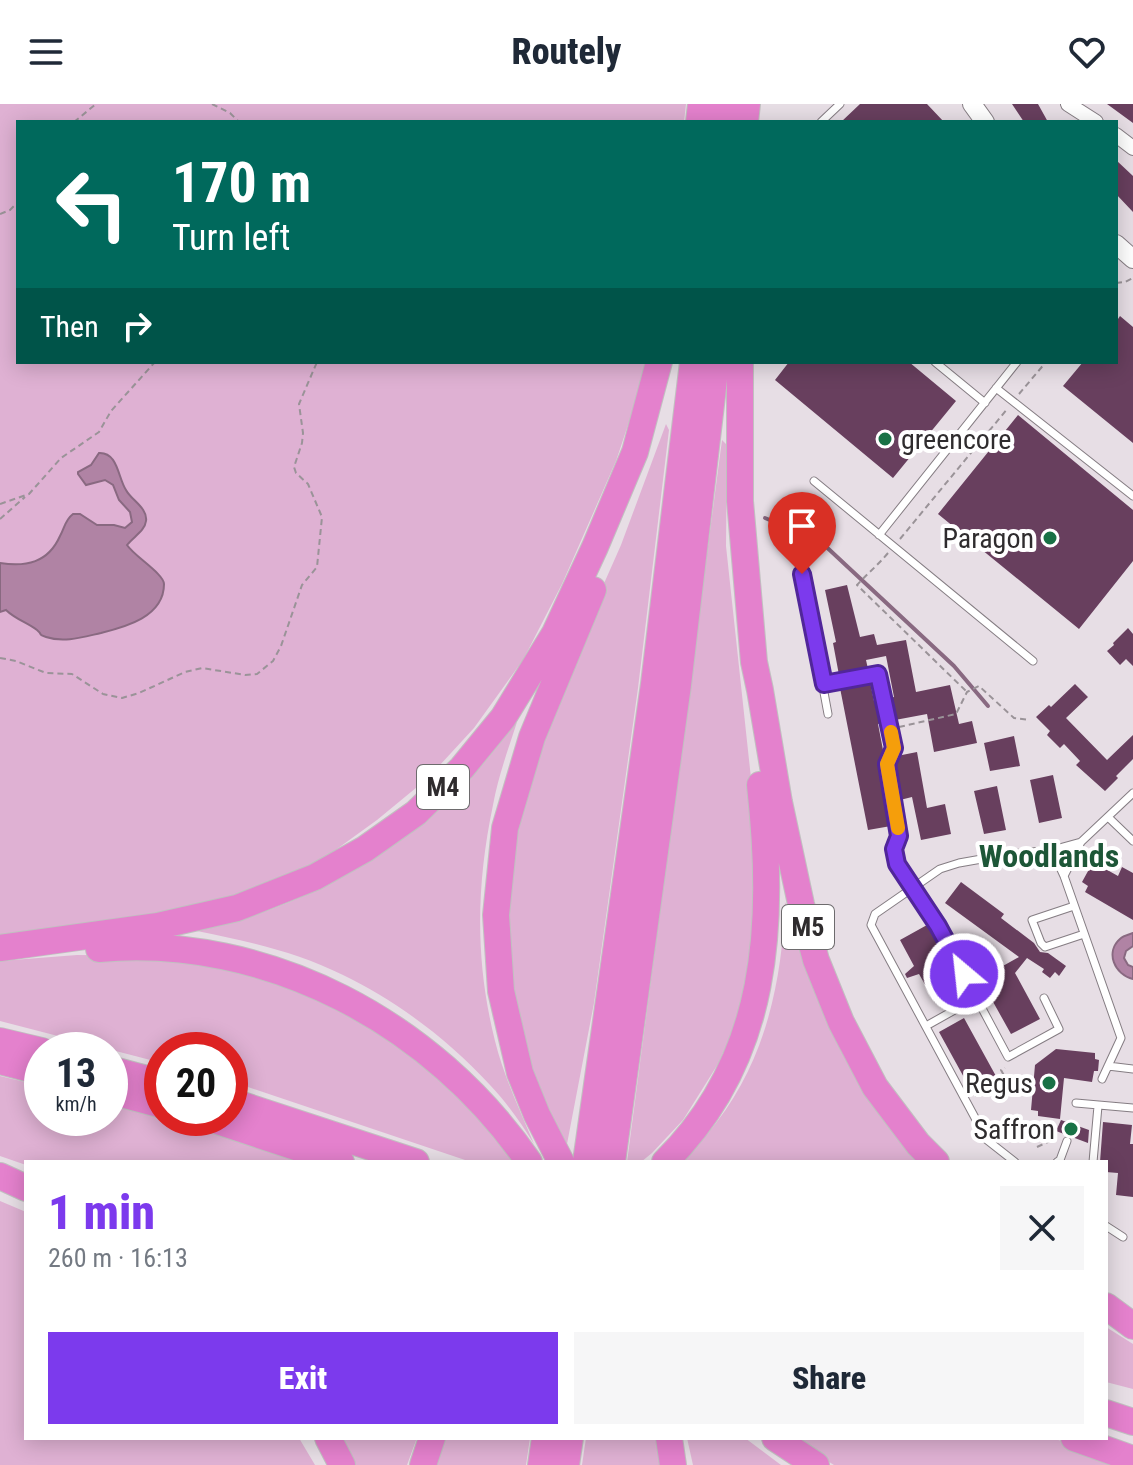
<!DOCTYPE html>
<meta charset="utf-8">
<style>
body{margin:0;font-family:"Roboto Condensed",sans-serif;background:#f6f6f7;color:#1f2937;height:100vh;display:flex;flex-direction:column;font-size:30px;white-space:nowrap}
*{box-sizing:border-box;margin:0}
p{font-size:26px;color:#747a83}
.icon{flex:none;width:44px;height:44px;fill:none;stroke:currentColor;stroke-width:2;stroke-linecap:round;stroke-linejoin:round}
.map{position:relative;flex:1;overflow:hidden}
.drawer{position:absolute;left:24px;top:1056px;width:1084px;height:280px;display:flex;flex-direction:column;background:#fff;border-radius:0px;box-shadow:0 4px 20px #0003}
.drawer>*{flex:none}
.banner{position:absolute;left:16px;top:16px;width:1102px;height:244px;border-radius:0px;box-shadow:0 4px 20px #0003;background:#00695c;color:#fff;overflow:hidden}
.speed{position:absolute;left:24px;top:928px;display:flex;gap:16px;font-size:40px;font-weight:700;text-align:center}
.speed>*{display:grid;place-content:center;width:104px;height:104px;border-radius:50%;background:#fff;box-shadow:0 4px 20px #0003;line-height:1}
.speed small{font-size:20px;font-weight:400}
.speed .limit{border:12px solid #d22;background:#fff;color:#111}
.pin{position:absolute;display:grid;place-items:center;width:68px;height:68px;color:#fff;margin:-82px -34px;border-radius:50% 50% 50% 0;rotate:-45deg;box-shadow:0 0 8px #0007}
.pin .icon{rotate:45deg}
.me{position:absolute;width:88px;margin:-44px;rotate:332deg;stroke-linejoin:round;filter:drop-shadow(0 0 6px #0008)}
.turn{display:flex;align-items:center;gap:28px;height:168px;padding:0 24px;font-size:36px}
.turn .icon{width:104px;height:104px;stroke-width:2.5}
.turn b{display:block;font-size:56px;line-height:68px}
.then{display:flex;align-items:center;height:76px;padding:0 24px;background:#0003;gap:16px;font-size:30px}
.round{display:grid;place-items:center;flex:none;width:84px;height:84px;border-radius:0px;background:#f6f6f7}
.overview{display:flex;align-items:center;justify-content:space-between;height:136px;padding:0 24px}
h1{font-size:48px;font-weight:800;line-height:60px;color:#7c3aed}
.action{display:flex;gap:16px;margin-top:auto;padding:16px 24px}
.action a{flex:1;height:92px;border-radius:0px;background:#7c3aed;color:#fff;font-size:32px;font-weight:800;line-height:92px;text-align:center}
.action a+a{background:#f6f6f7;color:#1f2937}
header{display:flex;justify-content:space-between;align-items:center;height:104px;padding:0 24px;background:#fff;font-size:36px;font-weight:800}
.map>svg:first-child{display:block}
.green{fill:#dfb1d3}
.water{fill:#b083a4;stroke:#896981;stroke-width:2}
.lines{fill:none;stroke-linecap:round;stroke-linejoin:round}
.stream{stroke:#896981;stroke-width:4}
.building{fill:#683f5e}
.service-casing{stroke:#857d83;stroke-width:9}
.minor-casing{stroke:#857d83;stroke-width:16}
.tertiary-casing{stroke:#857d83;stroke-width:20}
.motorway-casing{stroke:#c1c0c0;stroke-width:28}
.path{stroke:#9a9398;stroke-width:2;stroke-dasharray:6 4;stroke-linecap:butt}
.service{stroke:#fff;stroke-width:7}
.minor{stroke:#fff;stroke-width:14}
.tertiary{stroke:#fff;stroke-width:18}
.motorway{stroke:#e481cd;stroke-width:26}
.route-casing{stroke:#51269a;stroke-width:20}
.route{stroke:#7c3aed;stroke-width:14}
.slow{stroke:#f59e0b;stroke-width:14}
.poi-dot{fill:#187145;stroke:#fff;stroke-width:3}
.labels{text-anchor:middle;stroke-width:8;stroke-linejoin:round;paint-order:stroke}
.shield{fill:#fff;stroke:#6d6b6d;stroke-width:2}
.shield-label{font-size:26px;font-weight:bold;fill:#2f2c2e}
.poi-label{font-size:28px;fill:#2f2c2e;stroke:#fff;text-anchor:end}
.quarter-label{font-size:32px;font-weight:bold;fill:#1d5637;stroke:#fff}
</style>
<header><svg class="icon" aria-label="menu" viewBox="0 0 24 24"><path d="M4 6h16M4 12h16M4 18h16"/></svg>Routely<svg class="icon" aria-label="heart" viewBox="0 0 24 24"><path d="M12 20l-8-8c-3-5 5-10 8-4 3-6 11-1 8 4z"/></svg></header>
<div class="map">
<svg width="1133" height="1361" viewBox="0 0 1133 1361">
<rect width="100%" height="100%" fill="#e7dee5"/>
<!-- green -->
<path class="green" d="M 0,0 L 686,0 L 684,18 L 18,18 L 18,258 L 645,258 L 641,282 L 616,357 L 562,480 L 523,556 L 474,624 L 428,674 L 377,716 L 330,750 L 278,778 L 189,806 L 0,833 Z
M 666,320 L 669,326 L 638,584 L 594,899 L 567,1040 L 541,996 L 521,930 L 508,865 L 509,745 L 552,597 L 621,441 Z
M 722,336 L 727,341 L 726,442 L 757,730 L 759,789 L 748,878 L 734,924 L 718,960 L 683,1016 L 652,1049 L 641,1058 L 627,1058 Z
M 517,618 C 508,646 498,673 493,701 C 476,782 475,857 495,937 C 504,973 520,1006 534,1040 C 521,1019 507,999 490,981 C 451,938 396,896 343,871 C 297,848 247,837 197,827 C 308,801 395,754 474,670 C 489,654 502,636 517,618 Z
M 785,798 C 806,861 825,929 863,984 C 880,1010 900,1034 918,1058 L 682,1058 C 691,1050 698,1040 707,1030 C 763,965 782,883 785,798 Z
M 77,851 L 175,852 L 286,877 L 401,939 L 452,989 L 471,1004 L 516,1058 L 471,1058 L 230,977 L 230,946 L 162,946 L 162,959 L 0,917 L 0,857 Z
M 0,972 L 42,982 L 42,1014 L 110,1014 L 110,1000 L 245,1037 L 307,1058 L 26,1058 L 26,1061 L 0,1052 Z
M 0,1097 L 26,1108 L 26,1334 L 299,1334 L 315,1361 L 0,1361 Z
M 1106,1223 L 1133,1240 L 1133,1285 L 1106,1278 Z
M 341,1334 L 417,1334 L 407,1361 L 355,1361 Z
M 443,1334 L 530,1334 L 526,1361 L 433,1361 Z
M 586,1334 L 659,1334 L 664,1361 L 582,1361 Z
M 687,1334 L 745,1334 L 781,1361 L 693,1361 Z
M 791,1334 L 1053,1334 L 1125,1361 L 834,1361 Z"/>
<!-- water -->
<path class="water" d="M 99,349 C 118,348 118,374 126,386 C 131,396 148,404 146,417 C 145,427 133,433 127,441 C 134,452 164,470 164,480 C 164,513 125,523 101,529 C 83,533 64,539 46,533 C 37,530 44,532 37,526 C 28,519 15,515 6,506 L 0,508 L 0,459 C 26,463 48,459 60,432 C 65,423 65,416 73,410 L 80,410 L 97,421 L 114,421 L 125,424 L 132,418 L 130,408 L 119,396 L 113,381 L 105,376 L 86,381 L 78,370 L 78,368 L 91,361 Z
M 1133,829 L 1133,842 L 1126,847 L 1124,854 L 1128,861 L 1133,863 L 1133,875 C 1115,871 1104,848 1121,834 C 1124,831 1129,831 1133,829 Z"/>
<g class="lines">
<!-- stream -->
<path class="stream" d="M 765,414 L 820,437 L 954,562 L 988,602"/>
</g>
<!-- building -->
<path class="building" d="M 860,0 L 927,0 L 944,18 L 841,18 Z
M 1012,0 L 1038,0 L 1048,18 L 1024,18 Z
M 1107,0 L 1133,0 L 1133,19 Z
M 1116,56 L 1133,72 L 1133,108 L 1116,90 Z
M 1120,212 L 1133,223 L 1133,339 L 1063,282 L 1083,258 L 1116,258 L 1116,218 Z
M 789,258 L 909,258 L 956,297 L 893,374 L 775,276 Z
M 1018,311 L 1133,406 L 1133,457 L 1079,525 L 938,410 Z
M 847,481 L 860,533 L 874,530 L 877,541 L 906,536 L 916,588 L 950,581 L 959,620 L 972,617 L 977,639 L 934,648 L 927,610 L 895,616 L 890,594 L 894,593 L 886,552 L 866,556 L 868,565 L 839,571 L 833,539 L 836,538 L 825,486 Z
M 1128,524 L 1133,530 L 1133,562 L 1126,555 L 1120,561 L 1107,547 L 1114,541 L 1113,539 Z
M 870,578 L 874,597 L 877,596 L 882,619 L 878,620 L 884,651 L 881,661 L 891,722 L 868,726 L 840,584 Z
M 1075,580 L 1088,593 L 1066,614 L 1107,656 L 1133,631 L 1133,655 L 1116,672 L 1118,674 L 1105,687 L 1076,661 L 1080,657 L 1064,640 L 1060,644 L 1047,631 L 1050,627 L 1036,613 L 1049,601 L 1051,603 Z
M 1014,632 L 1020,662 L 990,667 L 984,639 Z
M 917,648 L 927,704 L 945,700 L 951,730 L 921,736 L 912,693 L 900,696 L 894,661 L 897,652 Z
M 1053,671 L 1062,714 L 1039,719 L 1030,676 Z
M 997,682 L 1006,726 L 984,730 L 974,687 Z
M 1093,758 L 1118,772 L 1122,763 L 1133,769 L 1133,816 L 1085,788 L 1088,782 L 1082,778 Z
M 961,778 L 1004,810 L 1001,814 L 1034,839 L 1040,848 L 1048,849 L 1066,862 L 1059,872 L 1055,868 L 1050,874 L 1042,868 L 1044,865 L 1027,854 L 1015,869 L 1040,915 L 1011,930 L 992,896 L 990,897 L 978,876 L 1019,853 L 945,799 Z
M 927,821 L 961,884 L 935,898 L 919,870 L 907,874 L 905,870 L 914,862 L 900,836 Z
M 964,914 L 997,974 L 972,988 L 939,928 Z
M 1056,945 L 1095,949 L 1095,955 L 1099,956 L 1098,967 L 1094,967 L 1092,978 L 1064,974 L 1060,1015 L 1038,1012 L 1038,1007 L 1031,1006 L 1035,961 Z
M 1061,1016 L 1089,1026 L 1088,1039 L 1056,1027 Z
M 1103,1018 L 1132,1021 L 1130,1040 L 1133,1040 L 1133,1093 L 1116,1091 L 1118,1069 L 1106,1068 L 1106,1058 L 1100,1058 Z"/>
<g class="lines">
<defs>
<path id="service" d="M 821,18 L 840,0
M 935,258 L 985,299
M 996,284 L 1133,392
M 814,377 L 1033,557
M 879,431 L 1017,258
M 802,470 L 828,610
M 824,580 L 878,570 L 894,644 L 887,660 L 899,732 L 894,745 L 897,760 L 938,822 L 1008,953 L 1059,925 L 1044,894
M 1108,713 L 1133,737
M 1052,746 L 1064,772 L 1121,934 L 1102,975
M 1064,772 L 1081,738
M 1074,802 L 1032,816 L 1041,839 L 1045,843 L 1084,830
M 926,922 L 976,894
M 1108,962 L 1133,965
M 1076,999 L 1133,1004
M 1015,1058 L 987,1036 L 871,821 L 875,810 L 940,765 L 959,759 L 1010,750 L 1052,746 L 1081,738 L 1133,689
M 1057,1058 L 1060,1056 L 1067,1037
M 1093,1058 L 1098,1002
M 1106,1122 L 1123,1133"/>
<path id="minor" d="M 1068,0 L 1096,18
M 1116,31 L 1133,44"/>
<path id="tertiary" d="M 972,0 L 985,18
M 1116,140 L 1133,155"/>
<path id="motorway" d="M 699,18 L 701,0
M 719,18 L 721,0
M 745,18 L 747,0
M 740,258 L 740,397 L 754,558 L 760,586 L 779,698 L 801,800 L 816,856 L 841,918 L 875,983 L 918,1040 L 936,1058
M 0,844 L 158,822 L 237,804 L 315,773 L 365,745 L 416,709 L 462,664 L 503,614 L 555,529 L 595,443 L 635,348 L 659,258
M 99,845 C 269,830 434,920 529,1058
M 0,937 L 42,947
M 0,957 L 42,968
M 110,965 L 162,979
M 110,987 L 162,1001
M 230,997 L 416,1058
M 208,1014 L 341,1058
M 561,1058 L 537,1011 L 520,969 L 501,887 L 496,811 L 505,724 L 532,633 L 593,486
M 586,1058 L 654,580 L 693,258
M 612,1058 L 678,581 L 716,258
M 665,1058 C 770,954 775,819 760,681
M 0,1072 L 26,1084
M 1106,1202 L 1133,1222
M 1106,1309 L 1133,1318
M 328,1334 L 342,1361
M 669,1334 L 673,1361
M 775,1334 L 816,1361
M 1074,1334 L 1133,1355
M 423,1361 L 432,1334
M 541,1361 L 545,1334
M 566,1361 L 570,1334"/>
</defs>
<!-- service casing -->
<use href="#service" class="service-casing"/>
<!-- minor casing -->
<use href="#minor" class="minor-casing"/>
<!-- tertiary casing -->
<use href="#tertiary" class="tertiary-casing"/>
<!-- motorway casing -->
<use href="#motorway" class="motorway-casing"/>
<!-- path -->
<path class="path" d="M 212,0 L 230,9 L 239,18
M 74,18 L 96,0
M 0,110 L 10,106 L 18,98
M 1116,179 L 1125,178 L 1133,174
M 1019,290 L 1046,258
M 0,400 L 29,390 L 61,354 L 99,328 L 111,307 L 155,258
M 0,415 L 25,393
M 900,435 L 1008,304
M 888,449 C 878,461 867,470 857,481 L 967,588
M 0,554 L 16,557 L 46,569 L 72,570 L 103,590 L 122,594 L 139,589 L 185,568 L 202,564 L 245,571 L 257,570 L 273,557 L 281,542 L 302,481 L 317,463 L 322,413 L 308,380 L 296,369 L 294,363 L 302,339 L 303,329 L 299,300 L 317,258
M 899,623 L 956,610 L 967,588 L 979,582 L 1014,614 L 1029,616
M 975,992 L 1006,975 L 1001,966 L 1005,964
M 1037,1043 L 1050,1037"/>
<!-- service -->
<use href="#service" class="service"/>
<!-- minor -->
<use href="#minor" class="minor"/>
<!-- tertiary -->
<use href="#tertiary" class="tertiary"/>
<!-- motorway -->
<use href="#motorway" class="motorway"/>
</g>
<g class="lines">
<defs>
<path id="route" d="M 802,470 L 824,580 L 878,570 L 894,644 L 887,660 L 899,732 L 894,745 L 897,760 L 938,822 L 964,870"/>
</defs>
<!-- route casing -->
<use href="#route" class="route-casing"/>
<!-- route -->
<use href="#route" class="route"/>
<!-- slow -->
<path class="slow" d="M 891,628 L 894,644 L 887,660 L 898,724"/>
</g>
<!-- markers -->
<g class="poi-dot">
<circle cx="885" cy="335" r="8"/>
<circle cx="1050" cy="434" r="8"/>
<circle cx="1049" cy="979" r="8"/>
<circle cx="1071" cy="1025" r="8"/>
</g>
<g class="labels">
<!-- shield labels -->
<g class="shield">
<rect x="417" y="661" width="52" height="44" rx="6"/>
<rect x="782" y="801" width="52" height="44" rx="6"/>
</g>
<g class="shield-label">
<text x="443" y="692">M4</text>
<text x="808" y="832">M5</text>
</g>
<!-- poi labels -->
<g class="poi-label">
<text x="901" y="345" text-anchor="start">greencore</text>
<text x="1034" y="444">Paragon</text>
<text x="1033" y="989">Regus</text>
<text x="1055" y="1035">Saffron</text>
</g>
<!-- quarter labels -->
<g class="quarter-label">
<text x="1049" y="763">Woodlands</text>
</g>
</g>
</svg>
<div class="speed"><div>13<small>km/h</small></div><div class="limit">20</div></div>
<div class="pin" style="left:802px;top:470px;background:#d93025"><svg class="icon" aria-label="arrive" viewBox="0 0 24 24"><path d="M6 21V4h12l-3 4 3 4H6"/></svg></div>
<svg class="me" style="left:964px;top:870px" viewBox="-20 -20 40 40"><circle r="17" fill="#7c3aed" stroke="#fff" stroke-width="3"/><path d="M0-11L8 9 0 5-8 9z" fill="#fff"/></svg>
<div class="banner">
<div class="turn"><svg class="icon" aria-label="left" viewBox="0 0 24 24"><path d="M17 20v-9H6M10 6l-5 5 5 5"/></svg><div><b>170 m</b>Turn left</div></div>
<div class="then">Then<svg class="icon" aria-label="right" viewBox="0 0 24 24"><path d="M7 20v-9h11M14 6l5 5-5 5"/></svg></div>
</div>
<section class="drawer">
<div class="overview"><div><h1>1 min</h1><p>260 m · 16:13</p></div><a class="round"><svg class="icon" aria-label="close" viewBox="0 0 24 24"><path d="M6 6l12 12M18 6L6 18"/></svg></a></div>
<div class="action"><a>Exit</a><a>Share</a></div>
</section>
</div>
